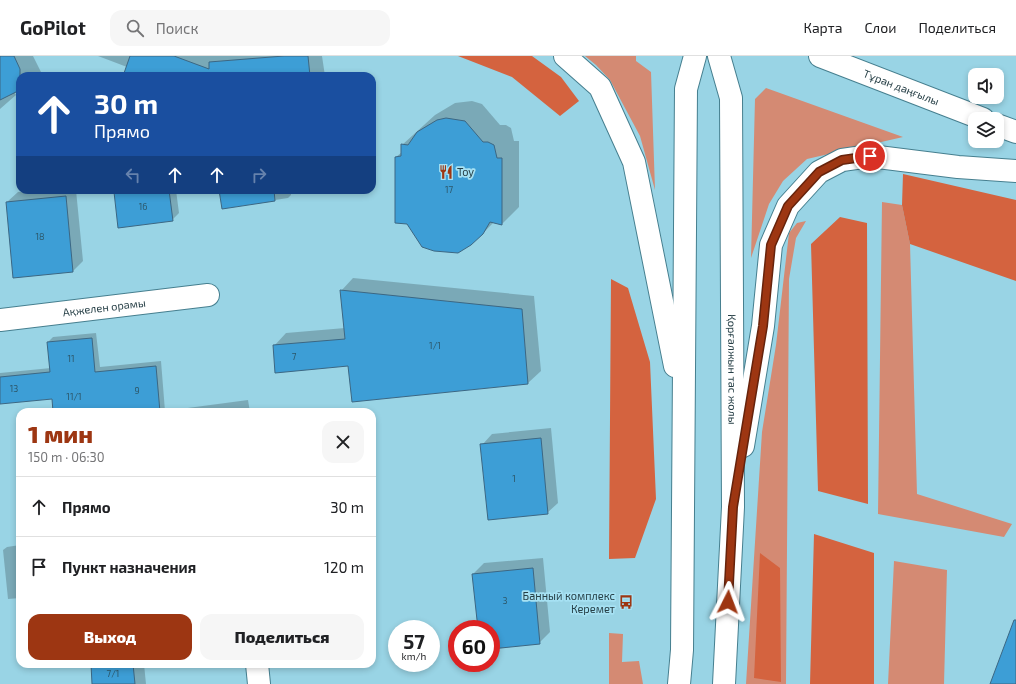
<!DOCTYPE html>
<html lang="ru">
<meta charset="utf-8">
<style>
body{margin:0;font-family:"Exo 2",sans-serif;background:#f6f6f6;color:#202124;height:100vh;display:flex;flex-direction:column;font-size:15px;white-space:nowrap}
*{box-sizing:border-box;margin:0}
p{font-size:13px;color:#757577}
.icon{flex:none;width:22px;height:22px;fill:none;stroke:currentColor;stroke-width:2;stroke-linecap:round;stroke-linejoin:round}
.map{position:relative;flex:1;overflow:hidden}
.details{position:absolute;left:16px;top:352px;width:360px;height:260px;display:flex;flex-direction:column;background:#fff;border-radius:12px;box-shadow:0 2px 6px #0003}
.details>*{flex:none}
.top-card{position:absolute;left:16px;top:16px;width:360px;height:122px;border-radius:12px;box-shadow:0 2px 6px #0003;background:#1a4fa0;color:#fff;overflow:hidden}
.controls{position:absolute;left:968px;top:12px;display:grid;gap:8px}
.controls a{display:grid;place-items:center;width:36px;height:36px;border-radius:8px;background:#fff;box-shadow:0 2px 6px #0003;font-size:20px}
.speed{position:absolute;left:388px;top:564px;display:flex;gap:8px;font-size:20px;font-weight:700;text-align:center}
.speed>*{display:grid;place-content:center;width:52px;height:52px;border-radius:50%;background:#fff;box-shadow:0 2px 6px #0003;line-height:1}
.speed small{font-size:10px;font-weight:400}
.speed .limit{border:6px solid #d22;background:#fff;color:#111}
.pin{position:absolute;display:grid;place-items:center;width:34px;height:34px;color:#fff;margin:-17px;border:2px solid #fff;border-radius:50%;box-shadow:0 1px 4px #0007}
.me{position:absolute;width:44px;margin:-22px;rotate:3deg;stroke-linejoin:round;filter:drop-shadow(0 0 3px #0008)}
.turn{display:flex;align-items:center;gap:14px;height:84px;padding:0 12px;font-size:18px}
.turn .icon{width:52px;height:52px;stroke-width:2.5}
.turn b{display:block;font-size:28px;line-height:34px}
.lanes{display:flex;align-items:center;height:38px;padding:0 12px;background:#0003;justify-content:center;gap:20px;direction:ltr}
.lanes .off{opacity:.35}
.round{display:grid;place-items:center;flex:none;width:42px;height:42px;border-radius:12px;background:#f6f6f6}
.overview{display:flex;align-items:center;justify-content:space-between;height:68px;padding:0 12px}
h1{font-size:24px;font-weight:800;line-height:30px;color:#9d3612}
.button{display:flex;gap:8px;margin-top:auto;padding:8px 12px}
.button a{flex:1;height:46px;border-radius:12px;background:#9d3612;color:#fff;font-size:16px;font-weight:800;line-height:46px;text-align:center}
.button a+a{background:#f6f6f6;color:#202124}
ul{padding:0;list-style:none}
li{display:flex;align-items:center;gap:12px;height:60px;padding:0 12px;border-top:1px solid #e0e0e0}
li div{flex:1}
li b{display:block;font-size:15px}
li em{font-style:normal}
header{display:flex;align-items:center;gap:24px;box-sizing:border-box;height:56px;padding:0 20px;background:#fff;border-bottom:1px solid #e0e0e0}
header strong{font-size:19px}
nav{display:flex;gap:22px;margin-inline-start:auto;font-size:14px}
.search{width:280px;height:36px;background:#f6f6f6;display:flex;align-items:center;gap:10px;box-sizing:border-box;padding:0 14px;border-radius:12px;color:#757577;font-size:15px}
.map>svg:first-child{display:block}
.green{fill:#d48a73}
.forest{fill:#d4633f}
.shadow{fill:#0003}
.building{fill:#3d9ed6;stroke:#3c6783}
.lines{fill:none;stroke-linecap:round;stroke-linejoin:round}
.minor-casing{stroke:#467f8f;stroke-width:24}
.primary-casing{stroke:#467f8f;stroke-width:24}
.minor{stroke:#fff;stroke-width:22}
.primary{stroke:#fff;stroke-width:22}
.route-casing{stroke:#66230c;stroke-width:10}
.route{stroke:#9d3612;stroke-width:7}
.labels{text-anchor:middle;stroke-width:3.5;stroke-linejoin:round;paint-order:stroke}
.number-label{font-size:9px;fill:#2c576a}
.street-label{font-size:11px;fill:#263f46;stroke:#a6e1f3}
.poi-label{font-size:11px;fill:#263f46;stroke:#a6e1f3;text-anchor:start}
</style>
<header>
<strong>GoPilot</strong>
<div class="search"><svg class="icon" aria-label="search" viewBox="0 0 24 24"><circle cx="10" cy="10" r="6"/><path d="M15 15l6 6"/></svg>Поиск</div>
<nav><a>Карта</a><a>Слои</a><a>Поделиться</a></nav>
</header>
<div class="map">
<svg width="1016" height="628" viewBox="0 0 1016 628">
<rect width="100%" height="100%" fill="#99d4e5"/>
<!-- green -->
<path class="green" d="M 585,0 L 636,0 L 636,5 L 651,16 L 655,134 L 640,80 L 610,24 L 596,9 Z
M 766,32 L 903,81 L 807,103 L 783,125 L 769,148 L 751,202 L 755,43 Z
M 882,146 L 902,149 L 910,188 L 917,438 L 1012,468 L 1004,481 L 878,458 Z
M 806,165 L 796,182 L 789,223 L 786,628 L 746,628 L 762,376 L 776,289 L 789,177 L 797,167 Z
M 894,505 L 947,514 L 944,628 L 888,628 Z
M 609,577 L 623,578 L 622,606 L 639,605 L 643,628 L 609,628 Z"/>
<!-- forest -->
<path class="forest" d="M 458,0 L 532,0 L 561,21 L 579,45 L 560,60 L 512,21 Z
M 903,118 L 1016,144 L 1016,225 L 910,188 L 902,149 Z
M 840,161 L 867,167 L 868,448 L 818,435 L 811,188 Z
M 611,223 L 628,232 L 650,306 L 656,443 L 635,502 L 609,503 Z
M 814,478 L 874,497 L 874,628 L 810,628 Z
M 760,497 L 780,512 L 781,626 L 754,622 Z"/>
<!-- shadow -->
<path class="shadow" d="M 0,0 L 33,0 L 41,16 L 37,20 L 20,20 L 20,33 L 14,36 L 16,39 L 0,53 Z
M 98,0 L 322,0 L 325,20 L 124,20 L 127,11 Z
M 472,45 L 482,48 L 500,69 L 506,69 L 511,72 L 514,85 L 519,85 L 519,151 L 502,168 L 494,166 L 482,178 L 396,101 L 402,96 L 402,89 L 435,59 L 455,47 Z
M 38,134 L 76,134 L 83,205 L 73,215 L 14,221 L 7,146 L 18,136 Z
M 118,134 L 176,134 L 179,157 L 172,164 L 115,137 Z
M 220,134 L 291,134 L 291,139 L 288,142 L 223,152 Z
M 353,222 L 534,240 L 541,315 L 528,327 L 353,345 L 349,309 L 274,290 L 286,277 L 345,272 L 341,235 Z
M 96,277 L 100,311 L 161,305 L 165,355 L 248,344 L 250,356 L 54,356 L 53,342 L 0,347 L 0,317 L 51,312 L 48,286 L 53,281 Z
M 551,372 L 558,447 L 547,457 L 482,389 L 492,378 Z
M 20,489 L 20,542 L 8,543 L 3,494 L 7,491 Z
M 543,502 L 550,576 L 539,587 L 491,592 L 491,573 L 479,573 L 473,518 L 484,507 Z
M 92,608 L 144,608 L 146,628 L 93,628 Z"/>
<!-- building -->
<path class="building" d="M 0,0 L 14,0 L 20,13 L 20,34 L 0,44 Z
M 130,0 L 174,0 L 209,13 L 209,6 L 284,0 L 308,0 L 310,20 L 123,20 Z
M 446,62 L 465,65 L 483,86 L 488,86 L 494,89 L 497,102 L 502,102 L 502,169 L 490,166 L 483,178 L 471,189 L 458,197 L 434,195 L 422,191 L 407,168 L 395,167 L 395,101 L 401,100 L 401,88 L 408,89 L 417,76 L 437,64 Z
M 132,134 L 169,134 L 173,165 L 118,172 L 114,136 Z
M 219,134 L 274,134 L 275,145 L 222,153 Z
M 66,140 L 73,216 L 13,222 L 6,146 Z
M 340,234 L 522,253 L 528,328 L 352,346 L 348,310 L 275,317 L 273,289 L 345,283 Z
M 92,282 L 95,316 L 156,310 L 160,356 L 53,356 L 52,343 L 0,348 L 0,321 L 50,316 L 47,286 Z
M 541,382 L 548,458 L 488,464 L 480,388 Z
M 533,512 L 540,588 L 491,593 L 491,573 L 478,573 L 472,518 Z
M 1014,564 L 1016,564 L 1016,628 L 990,628 Z
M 91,608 L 133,608 L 135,628 L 92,628 Z"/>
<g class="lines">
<defs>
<g id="minor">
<path id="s1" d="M 0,264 L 208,239"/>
<path d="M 257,608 L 259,628"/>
</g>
<g id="primary">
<path d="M 565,0 L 600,31 L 634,106 L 675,310"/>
<path id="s2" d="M 719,0 L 731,42 L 733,451 L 724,628"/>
<path id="s3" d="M 820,0 L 983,63"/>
<path d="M 997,69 L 1016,76"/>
<path d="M 743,390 L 763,270 L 771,189 L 788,150 L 819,116 L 842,104 L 870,100 L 958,111 L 1016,115"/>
<path d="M 679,628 L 682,594 L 686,33 L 695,0"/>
</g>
</defs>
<!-- minor casing -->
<use href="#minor" class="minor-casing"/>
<!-- primary casing -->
<use href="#primary" class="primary-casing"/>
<!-- minor -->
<use href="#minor" class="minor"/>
<!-- primary -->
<use href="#primary" class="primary"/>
</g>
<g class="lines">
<defs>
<path id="route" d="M 728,546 L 733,451 L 763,270 L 771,189 L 788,150 L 819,116 L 842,104 L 870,100"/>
</defs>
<!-- route casing -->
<use href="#route" class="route-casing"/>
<!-- route -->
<use href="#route" class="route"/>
</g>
<!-- icons -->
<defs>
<symbol id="restaurant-bare" viewBox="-9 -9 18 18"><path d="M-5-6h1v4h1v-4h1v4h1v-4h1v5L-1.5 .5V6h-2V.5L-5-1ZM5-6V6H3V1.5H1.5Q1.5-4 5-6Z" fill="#9d3612" stroke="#a6e1f3" stroke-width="2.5" paint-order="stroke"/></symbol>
<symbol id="bus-bare" viewBox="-9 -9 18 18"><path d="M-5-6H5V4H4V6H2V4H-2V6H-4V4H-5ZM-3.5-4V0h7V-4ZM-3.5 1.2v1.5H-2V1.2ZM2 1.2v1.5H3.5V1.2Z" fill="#9d3612" stroke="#a6e1f3" stroke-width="2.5" paint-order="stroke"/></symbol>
</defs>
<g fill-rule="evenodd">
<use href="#restaurant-bare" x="436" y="106" width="20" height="20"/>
<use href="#bus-bare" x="616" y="536" width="20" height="20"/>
</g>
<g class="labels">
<!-- number labels -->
<g class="number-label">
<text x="449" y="137">17</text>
<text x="143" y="154">16</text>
<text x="40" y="184">18</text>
<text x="435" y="293">1/1</text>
<text x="294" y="304">7</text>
<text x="71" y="306">11</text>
<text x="14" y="336">13</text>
<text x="137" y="338">9</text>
<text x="74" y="344">11/1</text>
<text x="514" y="426">1</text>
<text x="505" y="548">3</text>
<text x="113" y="621">7/1</text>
</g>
<!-- street labels -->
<g class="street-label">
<text dy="4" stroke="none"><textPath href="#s3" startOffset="87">Тұран даңғылы</textPath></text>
<text dy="4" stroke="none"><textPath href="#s1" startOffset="105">Ақжелен орамы</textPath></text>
<text dy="4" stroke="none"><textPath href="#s2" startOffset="315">Қорғалжын тас жолы</textPath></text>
</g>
<!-- poi labels -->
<g class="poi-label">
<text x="457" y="120">Toy</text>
<text x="615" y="544" text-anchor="end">Банный комплекс<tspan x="615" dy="13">Керемет</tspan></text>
</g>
</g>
</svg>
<div class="controls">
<a><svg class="icon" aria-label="sound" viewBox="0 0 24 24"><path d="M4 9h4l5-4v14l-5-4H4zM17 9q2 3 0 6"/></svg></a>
<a><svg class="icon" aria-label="layers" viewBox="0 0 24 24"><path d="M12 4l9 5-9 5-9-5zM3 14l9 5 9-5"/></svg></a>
</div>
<div class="speed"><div>57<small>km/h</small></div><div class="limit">60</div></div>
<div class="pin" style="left:870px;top:100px;background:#d93025"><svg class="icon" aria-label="arrive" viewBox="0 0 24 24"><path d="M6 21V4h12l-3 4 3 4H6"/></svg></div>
<svg class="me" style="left:728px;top:546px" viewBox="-20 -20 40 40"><path d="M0-17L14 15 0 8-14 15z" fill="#9d3612" stroke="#fff" stroke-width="4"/></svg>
<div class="top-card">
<div class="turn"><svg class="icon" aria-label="ahead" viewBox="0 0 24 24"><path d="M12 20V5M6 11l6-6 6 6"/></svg><div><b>30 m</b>Прямо</div></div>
<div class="lanes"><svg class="icon off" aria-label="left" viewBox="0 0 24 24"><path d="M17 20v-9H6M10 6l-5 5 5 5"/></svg><svg class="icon" aria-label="ahead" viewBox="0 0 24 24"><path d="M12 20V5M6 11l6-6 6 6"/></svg><svg class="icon" aria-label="ahead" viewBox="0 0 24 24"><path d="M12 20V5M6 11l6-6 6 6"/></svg><svg class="icon off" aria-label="right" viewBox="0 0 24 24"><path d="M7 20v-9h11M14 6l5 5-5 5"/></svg></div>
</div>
<section class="details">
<div class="overview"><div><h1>1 мин</h1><p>150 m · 06:30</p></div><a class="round"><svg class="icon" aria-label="close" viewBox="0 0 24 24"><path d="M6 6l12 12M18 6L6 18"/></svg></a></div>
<ul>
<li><svg class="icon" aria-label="ahead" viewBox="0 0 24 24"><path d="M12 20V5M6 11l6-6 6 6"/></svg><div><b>Прямо</b></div><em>30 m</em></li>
<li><svg class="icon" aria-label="arrive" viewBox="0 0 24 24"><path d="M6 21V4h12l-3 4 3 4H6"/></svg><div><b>Пункт назначения</b></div><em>120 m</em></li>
</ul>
<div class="button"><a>Выход</a><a>Поделиться</a></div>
</section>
</div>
